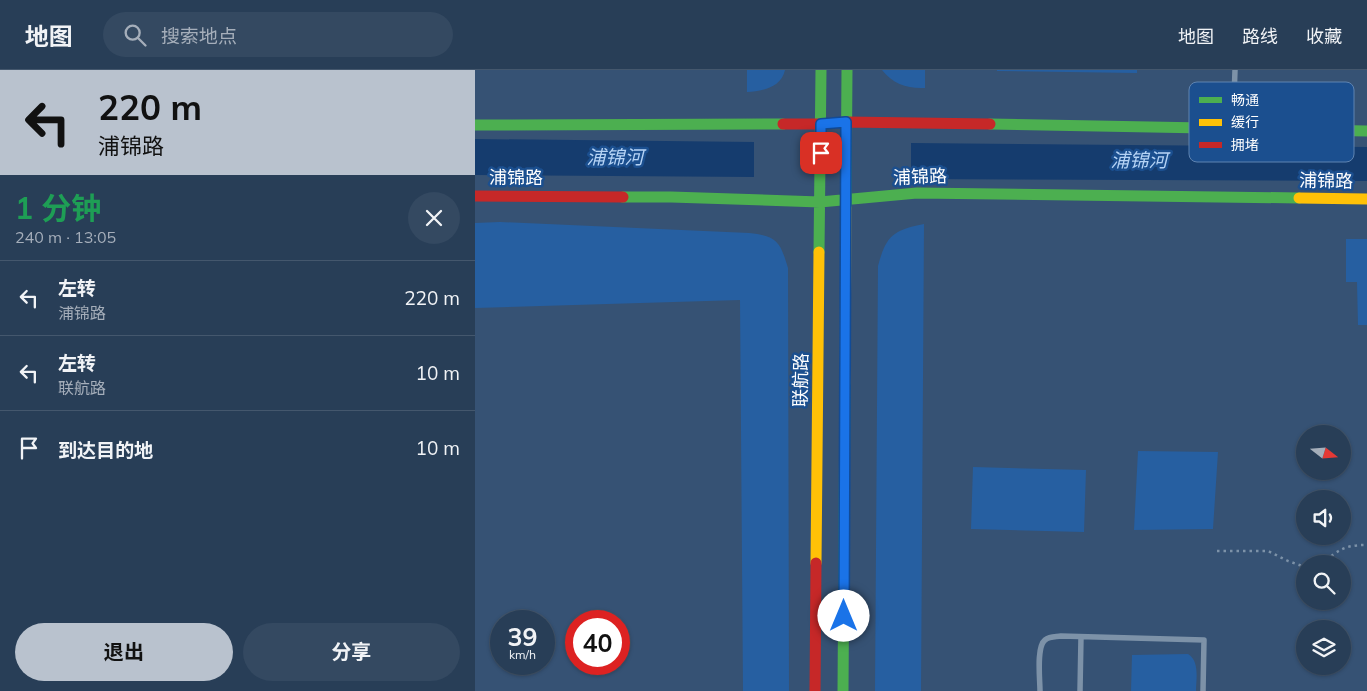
<!DOCTYPE html>
<html lang="zh">
<meta charset="utf-8">
<style>
body{margin:0;font-family:Mulish,"Noto Sans SC",sans-serif;background:#344961;color:#f1f3f6;height:100vh;display:flex;flex-direction:column;font-size:19px;white-space:nowrap}
*{box-sizing:border-box;margin:0}
p{font-size:16px;color:#a5aeba}
.icon{flex:none;width:28px;height:28px;fill:none;stroke:currentColor;stroke-width:2;stroke-linecap:round;stroke-linejoin:round}
.map{position:relative;flex:1;overflow:hidden}
.drawer{display:flex;flex-direction:column;background:#283e57;width:475px}
.drawer>*{flex:none}
.hud{background:#b9c2ce;color:#111;overflow:hidden}
.needle{width:32px;rotate:107deg}
.buttons{position:absolute;left:821px;top:355px;display:grid;gap:10px}
.buttons a{display:grid;place-items:center;width:55px;height:55px;border-radius:50%;background:#283e57;box-shadow:0 1px 4px #0004,0 0 0 1px #44576d;font-size:25px}
.speed{position:absolute;left:15px;top:540px;display:flex;gap:10px;font-size:25px;font-weight:700;text-align:center}
.speed>*{display:grid;place-content:center;width:65px;height:65px;border-radius:50%;background:#283e57;box-shadow:0 1px 4px #0004,0 0 0 1px #44576d;line-height:1}
.speed small{font-size:12px;font-weight:400}
.speed .limit{border:8px solid #d22;background:#fff;color:#111}
.pin{position:absolute;display:grid;place-items:center;width:42px;height:42px;color:#fff;margin:-21px;border-radius:10px;box-shadow:0 2px 8px #0006}
.me{position:absolute;width:55px;margin:-28px;rotate:0deg;stroke-linejoin:round;filter:drop-shadow(0 0 4px #0008)}
.turn{display:flex;align-items:center;gap:18px;height:105px;padding:0 15px;font-size:22px}
.turn .icon{width:65px;height:65px;stroke-width:2.5}
.turn b{display:block;font-size:35px;line-height:42px}
.round{display:grid;place-items:center;flex:none;width:52px;height:52px;border-radius:26px;background:#344961}
.headline{display:flex;align-items:center;justify-content:space-between;height:85px;padding:0 15px}
h1{font-size:30px;font-weight:700;line-height:38px;color:#1e9e55}
.primary-button{display:flex;gap:10px;margin-top:auto;padding:10px 15px}
.primary-button a{flex:1;height:58px;border-radius:30px;background:#b9c2ce;color:#111;font-size:20px;font-weight:700;line-height:58px;text-align:center}
.primary-button a+a{background:#344961;color:#f1f3f6}
ul{padding:0;list-style:none}
li{display:flex;align-items:center;gap:15px;height:75px;padding:0 15px;border-top:1px solid #44576d}
li div{flex:1}
li b{display:block;font-size:19px}
li em{font-style:normal}
header{display:flex;align-items:center;gap:30px;box-sizing:border-box;height:70px;padding:0 25px;background:#283e57;border-bottom:1px solid #44576d}
header strong{font-size:24px}
nav{display:flex;gap:28px;margin-inline-start:auto;font-size:18px}
.search{width:350px;height:45px;background:#344961;display:flex;align-items:center;gap:12px;box-sizing:border-box;padding:0 18px;border-radius:28px;color:#a5aeba;font-size:19px}
main{display:flex;flex:1;min-height:0}
.map>svg:first-child{display:block}
.green{fill:#265fa1}
.water{fill:#153c6e}
.lines{fill:none;stroke-linecap:round;stroke-linejoin:round}
.path{stroke:#7d92a8;stroke-width:2.5;stroke-dasharray:2.5 4;stroke-linecap:butt}
.lane{stroke:#7d92a8;stroke-width:5.5}
.fast{stroke:#4caf50;stroke-width:11}
.slow{stroke:#ffc107;stroke-width:11}
.jam{stroke:#c62828;stroke-width:11}
.route-casing{stroke:#114b97;stroke-width:12}
.route{stroke:#1a73e8;stroke-width:9}
.labels{text-anchor:middle;stroke-width:5;stroke-linejoin:round;paint-order:stroke}
.street-label{font-size:18px;fill:#fff;stroke:#1b4f8f}
.water-label{font-size:19px;font-style:italic;fill:#b5d3f5;stroke:#1b4f8f}
.key{fill:#1b4f8f;stroke:#5f84b1;stroke-width:1}
.key-label{font-size:14px;fill:#fff}
</style>
<header>
<strong>地图</strong>
<div class="search"><svg class="icon" aria-label="search" viewBox="0 0 24 24"><circle cx="10" cy="10" r="6"/><path d="M15 15l6 6"/></svg>搜索地点</div>
<nav><a>地图</a><a>路线</a><a>收藏</a></nav>
</header>
<main>
<section class="drawer">
<div class="hud">
<div class="turn"><svg class="icon" aria-label="left" viewBox="0 0 24 24"><path d="M17 20v-9H6M10 6l-5 5 5 5"/></svg><div><b>220 m</b>浦锦路</div></div>
</div>
<div class="headline"><div><h1>1 分钟</h1><p>240 m · 13:05</p></div><a class="round"><svg class="icon" aria-label="close" viewBox="0 0 24 24"><path d="M6 6l12 12M18 6L6 18"/></svg></a></div>
<ul>
<li><svg class="icon" aria-label="left" viewBox="0 0 24 24"><path d="M17 20v-9H6M10 6l-5 5 5 5"/></svg><div><b>左转</b><p>浦锦路</p></div><em>220 m</em></li>
<li><svg class="icon" aria-label="left" viewBox="0 0 24 24"><path d="M17 20v-9H6M10 6l-5 5 5 5"/></svg><div><b>左转</b><p>联航路</p></div><em>10 m</em></li>
<li><svg class="icon" aria-label="arrive" viewBox="0 0 24 24"><path d="M6 21V4h12l-3 4 3 4H6"/></svg><div><b>到达目的地</b></div><em>10 m</em></li>
</ul>
<div class="primary-button"><a>退出</a><a>分享</a></div>
</section>
<div class="map">
<svg width="892" height="621" viewBox="0 0 892 621">
<rect width="100%" height="100%" fill="#365274"/>
<!-- green -->
<path class="green" d="M 272,0 L 310,0 C 306,18 287,21 272,22 Z
M 407,0 L 450,0 L 450,18 C 433,19 418,14 407,0 Z
M 522,0 L 662,0 L 662,3 L 522,1 Z
M 25,152 L 274,163 C 303,166 305,172 313,198 L 314,621 L 268,621 L 265,230 L 0,238 L 0,153 Z
M 449,154 L 446,621 L 400,621 L 403,196 C 411,166 418,160 449,154 Z
M 871,169 L 892,169 L 892,255 L 883,255 L 882,212 L 871,212 Z
M 663,381 L 743,382 L 738,459 L 659,460 Z
M 498,397 L 611,400 L 609,462 L 496,459 Z
M 713,584 C 725,591 721,610 721,621 L 656,621 L 657,585 Z"/>
<!-- water -->
<path class="water" d="M 0,69 L 279,72 L 279,107 L 0,105 Z
M 436,73 L 892,77 L 892,111 L 436,109 Z"/>
<g class="lines">
<!-- path -->
<path class="path" d="M 742,481 L 793,481 L 813,491 L 830,497
M 846,494 C 864,480 868,475 892,475"/>
<!-- lane -->
<path class="lane" d="M 758,57 L 760,0
M 565,621 C 565,609 561,577 570,570 C 575,566 581,567 586,566 L 729,570 L 728,621
M 605,621 L 606,567"/>
<!-- fast -->
<path class="fast" d="M 515,54 L 892,61
M 0,55 L 308,54
M 148,127 L 196,127 L 345,132 L 442,123 L 824,128
M 371,138 L 372,0
M 344,182 L 346,0
M 368,621 L 370,313"/>
<!-- slow -->
<path class="slow" d="M 824,128 L 892,129
M 370,313 L 371,138
M 341,493 L 344,182"/>
<!-- jam -->
<path class="jam" d="M 308,54 L 346,54 L 371,52 L 515,54
M 0,126 L 148,127
M 340,621 L 341,493"/>
</g>
<g class="lines">
<defs>
<path id="route" d="M 346,83 L 346,54 L 371,52 L 369,546"/>
</defs>
<!-- route casing -->
<use href="#route" class="route-casing"/>
<!-- route -->
<use href="#route" class="route"/>
</g>
<g class="labels">
<!-- street labels -->
<g class="street-label">
<text transform="translate(445 107) rotate(-2)" y="6">浦锦路</text>
<text x="41" y="114">浦锦路</text>
<text transform="translate(851 111) rotate(1)" y="6">浦锦路</text>
<text transform="translate(326 310) rotate(-89)" y="6">联航路</text>
</g>
<!-- water labels -->
<g class="water-label">
<text x="140" y="94">浦锦河</text>
<text x="664" y="97">浦锦河</text>
</g>
</g>
<!-- legend -->
<rect x="714" y="12" width="165" height="80" rx="8" class="key"/>
<rect x="724" y="27" width="23" height="6" fill="#4caf50"/>
<rect x="724" y="49" width="23" height="7" fill="#ffc107"/>
<rect x="724" y="72" width="23" height="6" fill="#c62828"/>
<g class="key-label">
<text x="756" y="35">畅通</text>
<text x="756" y="57">缓行</text>
<text x="756" y="80">拥堵</text>
</g>
</svg>
<div class="buttons">
<a><svg class="needle" viewBox="-14 -14 28 28"><path d="M0-13l5 13h-10z" fill="#e53935"/><path d="M0 13l5-13h-10z" fill="#a5aeba"/></svg></a>
<a><svg class="icon" aria-label="sound" viewBox="0 0 24 24"><path d="M4 9h4l5-4v14l-5-4H4zM17 9q2 3 0 6"/></svg></a>
<a><svg class="icon" aria-label="search" viewBox="0 0 24 24"><circle cx="10" cy="10" r="6"/><path d="M15 15l6 6"/></svg></a>
<a><svg class="icon" aria-label="layers" viewBox="0 0 24 24"><path d="M12 4l9 5-9 5-9-5zM3 14l9 5 9-5"/></svg></a>
</div>
<div class="speed"><div>39<small>km/h</small></div><div class="limit">40</div></div>
<div class="pin" style="left:346px;top:83px;background:#d93025"><svg class="icon" aria-label="arrive" viewBox="0 0 24 24"><path d="M6 21V4h12l-3 4 3 4H6"/></svg></div>
<svg class="me" style="left:369px;top:546px" viewBox="-20 -20 40 40"><circle r="19" fill="#fff"/><path d="M0-13L10 11 0 6-10 11z" fill="#1a73e8"/></svg>
</div>
</main>
